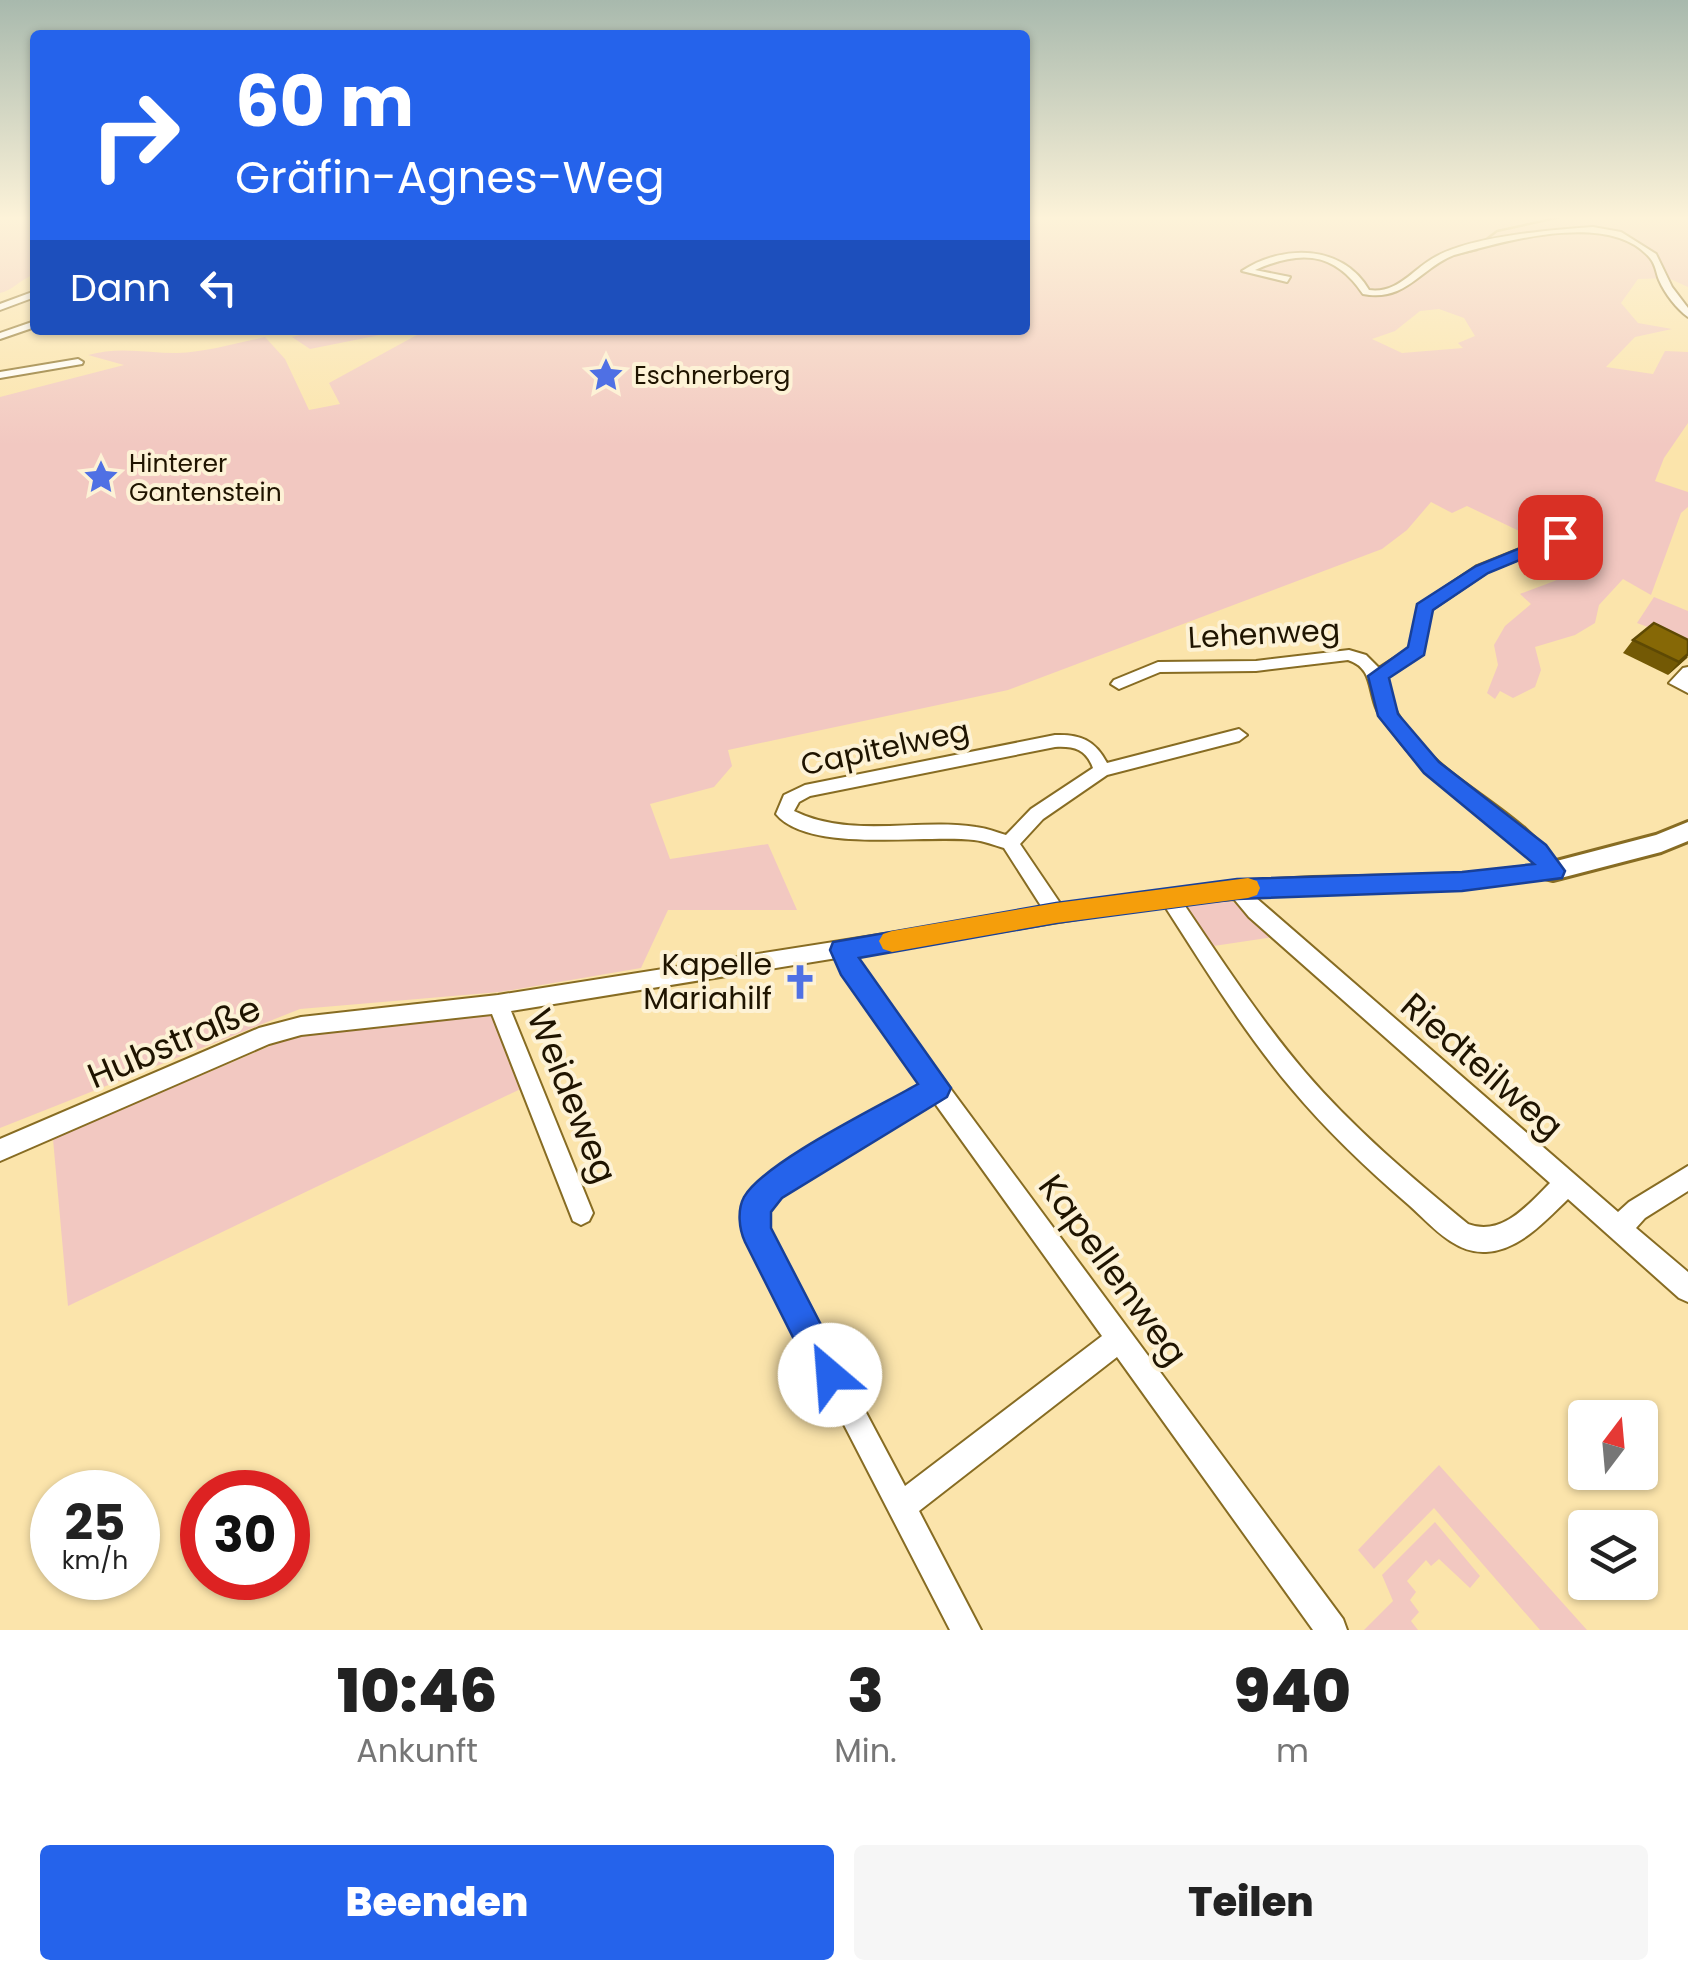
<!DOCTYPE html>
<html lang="de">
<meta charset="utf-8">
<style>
body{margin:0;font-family:Poppins,sans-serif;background:#f6f6f6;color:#222;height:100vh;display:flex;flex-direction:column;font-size:38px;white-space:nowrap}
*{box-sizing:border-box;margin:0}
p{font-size:32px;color:#767676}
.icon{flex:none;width:55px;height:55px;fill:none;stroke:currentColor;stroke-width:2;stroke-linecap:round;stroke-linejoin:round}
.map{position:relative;height:1630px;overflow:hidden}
.drawer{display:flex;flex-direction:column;background:#fff;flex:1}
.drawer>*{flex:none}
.banner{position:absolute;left:30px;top:30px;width:1000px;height:305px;border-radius:10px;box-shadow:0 2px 8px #0004;background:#2563eb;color:#fff;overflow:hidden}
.needle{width:65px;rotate:16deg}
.controls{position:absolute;left:1568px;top:1400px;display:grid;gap:20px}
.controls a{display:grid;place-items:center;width:90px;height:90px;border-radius:10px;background:#fff;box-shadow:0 2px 8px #0004;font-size:50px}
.speed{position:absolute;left:30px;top:1470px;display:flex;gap:20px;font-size:50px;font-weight:700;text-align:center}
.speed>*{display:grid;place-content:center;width:130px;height:130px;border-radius:50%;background:#fff;box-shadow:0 2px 8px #0004;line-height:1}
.speed small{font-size:25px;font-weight:400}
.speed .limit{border:15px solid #d22;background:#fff;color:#111}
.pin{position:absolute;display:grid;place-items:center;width:85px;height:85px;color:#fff;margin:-42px;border-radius:20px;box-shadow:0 5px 15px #0006}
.me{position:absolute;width:110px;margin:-55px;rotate:333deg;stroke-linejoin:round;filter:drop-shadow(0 0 8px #0008)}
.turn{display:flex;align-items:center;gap:35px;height:210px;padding:0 40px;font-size:45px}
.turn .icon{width:130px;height:130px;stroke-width:2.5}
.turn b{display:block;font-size:70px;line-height:85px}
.then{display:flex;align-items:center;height:95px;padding:0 40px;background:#0003;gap:20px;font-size:38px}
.eta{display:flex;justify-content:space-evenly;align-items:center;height:170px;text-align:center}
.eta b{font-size:60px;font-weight:800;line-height:70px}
.primary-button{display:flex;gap:20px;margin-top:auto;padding:20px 40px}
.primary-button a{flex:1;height:115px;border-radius:10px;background:#2563eb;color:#fff;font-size:40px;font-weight:800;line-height:115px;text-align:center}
.primary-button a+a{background:#f6f6f6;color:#222}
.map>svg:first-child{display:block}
.green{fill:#f2c8c1;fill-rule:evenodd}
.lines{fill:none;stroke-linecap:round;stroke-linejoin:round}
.stream{stroke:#ac8d3b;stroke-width:2.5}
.minor-casing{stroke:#876c23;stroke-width:4}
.major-casing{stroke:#876c23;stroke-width:6}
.minor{fill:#fff;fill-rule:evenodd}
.major{fill:#fff;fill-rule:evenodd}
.wall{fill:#735905}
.shaded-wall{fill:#5e4904}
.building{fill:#866806;stroke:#5e4904;stroke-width:2.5}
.route{fill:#2563eb;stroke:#184099;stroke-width:2.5}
.slow{fill:#f59e0b}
.labels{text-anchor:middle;stroke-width:8;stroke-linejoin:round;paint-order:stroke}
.far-poi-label{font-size:25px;fill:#1f1400;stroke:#fdf2d6;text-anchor:start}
.street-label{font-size:30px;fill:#1f1400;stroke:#fdf2d6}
.poi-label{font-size:30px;fill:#1f1400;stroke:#fdf2d6;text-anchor:end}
.near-street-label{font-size:35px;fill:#1f1400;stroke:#fdf2d6}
</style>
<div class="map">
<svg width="1688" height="1630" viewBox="0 0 1688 1630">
<rect width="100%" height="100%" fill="#fbe4ab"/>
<!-- green -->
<path class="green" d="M 0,217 L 35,217 L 35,274 C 22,278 12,291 0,293 Z
M 1025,217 L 1688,217 L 1688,287 L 1668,278 L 1638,279 L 1621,303 L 1638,323 L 1672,329 L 1635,337 L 1606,367 L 1653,374 L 1665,351 L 1688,352 L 1688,423 L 1664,458 L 1655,481 L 1688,492 L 1688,507 L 1681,513 L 1651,595 L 1623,579 L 1599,605 L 1595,623 L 1575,635 L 1535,647 L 1541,670 L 1535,687 L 1513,698 L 1500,691 L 1495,699 L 1487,693 L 1498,665 L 1494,645 L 1505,626 L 1531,604 L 1520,594 C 1526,592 1573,574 1576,572 L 1567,561 L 1570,557 L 1581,558 L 1594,551 L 1581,537 L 1560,535 L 1536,539 L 1467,506 L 1452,513 L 1431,502 L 1407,530 L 1382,549 L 1008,690 L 728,750 L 732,766 L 714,787 L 650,804 L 670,859 L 768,844 L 797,910 L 668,910 L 641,968 L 500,992 L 300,1009 L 0,1128 L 0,397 L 124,365 L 88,355 C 119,346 146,353 177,353 C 206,352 236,343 265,337 L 285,359 L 309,410 L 340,404 L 329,383 L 426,330 L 1025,330 ZM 1439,309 L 1464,318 L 1475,336 L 1458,343 L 1463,348 L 1402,353 L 1372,339 L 1395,331 L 1420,311 Z
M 299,330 L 405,330 L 310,349 L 292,337 L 300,335 Z
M 1654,597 L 1688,611 L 1688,642 L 1637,623 Z
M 1232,901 L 1274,937 L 1207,947 L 1182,907 Z
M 501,1013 L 529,1085 L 68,1306 L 53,1139 L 291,1037 Z
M 1439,1465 L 1587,1630 L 1540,1630 L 1434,1508 L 1374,1569 L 1358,1550 Z
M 1435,1522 L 1480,1576 L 1470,1588 L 1439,1559 L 1431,1566 L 1426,1560 L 1407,1581 L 1416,1592 L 1410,1600 L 1419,1612 L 1411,1621 L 1418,1630 L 1364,1630 L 1393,1601 L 1382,1575 Z"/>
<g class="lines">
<!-- stream -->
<path class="stream" d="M 1484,241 L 1497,231 L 1561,217
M 1450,256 L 1477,250
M 1396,292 L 1421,275"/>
<defs>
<path id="minor" d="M 1593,227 L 1621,232 L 1656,254 L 1672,287 L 1688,308 L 1688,317 C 1677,309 1665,294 1659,280 C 1656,273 1656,265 1650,258 C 1610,210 1506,241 1454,255 C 1419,269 1406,302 1363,294 C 1334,251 1300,250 1255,270 L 1290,277 L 1287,282 L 1242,271 C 1283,244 1342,244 1369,290 C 1399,294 1413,268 1437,256 C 1474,236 1551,230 1593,227 Z
M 35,291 L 35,297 L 0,310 L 0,304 Z
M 35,321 L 35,327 L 0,339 L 0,333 Z
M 78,359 L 83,362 L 82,364 L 0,378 L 0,372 Z
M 1560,533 L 1567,537 L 1565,540 L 1487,572 L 1431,610 L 1422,653 L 1384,679 C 1407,775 1516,795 1562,871 L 1560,876 L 1462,888 L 1313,891 L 1255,897 L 1618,1212 L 1629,1202 L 1688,1166 L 1688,1191 L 1645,1218 L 1636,1228 L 1688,1272 L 1688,1302 L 1679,1298 L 1568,1199 C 1545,1221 1520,1250 1486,1252 C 1455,1254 1431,1225 1410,1206 C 1367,1169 1327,1131 1291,1088 C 1243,1031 1204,967 1164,905 L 855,955 L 901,1022 L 1343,1619 L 1347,1630 L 1313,1630 L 1117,1357 L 919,1511 L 981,1630 L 950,1630 L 744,1231 C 742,1210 748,1194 763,1179 L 922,1085 L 843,973 L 837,958 L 511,1011 L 593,1213 L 589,1221 L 581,1225 L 573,1221 L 492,1014 L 301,1035 L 269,1044 L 0,1161 L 0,1139 L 259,1028 L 301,1017 L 498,995 L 1043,909 L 1004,848 C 994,845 984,841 974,840 C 925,834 809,854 776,814 L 784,795 L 805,785 L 1055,735 C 1080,734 1095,740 1107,763 L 1239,729 L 1247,735 L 1239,741 L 1107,775 L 1043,819 L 1020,844 L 1062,906 L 1237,881 L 1313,877 L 1462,874 L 1537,865 C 1494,817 1433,788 1395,735 C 1388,727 1382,719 1377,710 C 1368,690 1373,668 1348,660 L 1256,671 L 1160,672 L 1119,689 L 1111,684 L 1114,680 L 1158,662 L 1256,661 L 1349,650 L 1366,655 L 1379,668 L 1410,648 L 1419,605 L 1477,566 ZM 1055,747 C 1074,746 1086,749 1093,768 L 1031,809 L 1006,835 C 996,832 986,828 976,827 C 916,818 851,839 794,811 L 799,802 L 810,796 ZM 1234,899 L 1249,917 L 1550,1183 C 1528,1205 1502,1237 1468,1224 C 1411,1177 1353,1128 1305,1072 C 1260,1019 1222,961 1183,903 ZM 934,1102 L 1102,1336 L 905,1486 L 768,1228 C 766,1214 769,1206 779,1195 Z
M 1688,667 L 1688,693 L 1669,683 L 1683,668 Z"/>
<path id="major" d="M 1688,822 L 1688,841 L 1661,852 L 1553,880 L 1545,878 L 1541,871 L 1545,864 L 1656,835 Z"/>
</defs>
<!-- minor casing -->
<use href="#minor" class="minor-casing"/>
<!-- major casing -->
<use href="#major" class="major-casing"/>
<!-- minor -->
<use href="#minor" class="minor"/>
<!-- major -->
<use href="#major" class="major"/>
</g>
<!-- wall -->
<path class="wall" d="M 1633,640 L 1688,657 L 1668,675 L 1623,653 Z"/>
<!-- shaded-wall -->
<path class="shaded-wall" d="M 1688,654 L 1687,658 L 1668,675 L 1679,662 Z"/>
<!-- building -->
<path class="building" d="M 1654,623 L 1688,640 L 1688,654 L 1679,662 L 1633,640 Z"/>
<!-- sky -->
<linearGradient id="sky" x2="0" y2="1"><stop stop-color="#a8b9ad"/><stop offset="0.49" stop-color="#fdf3d9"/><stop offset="1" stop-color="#fdf3d9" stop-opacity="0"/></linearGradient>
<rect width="1688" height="445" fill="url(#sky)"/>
<!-- route -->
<path class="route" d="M 1560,532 L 1566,533 L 1566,541 L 1488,573 L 1433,610 L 1424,655 L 1389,678 L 1398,714 L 1439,762 L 1546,845 L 1565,871 L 1562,878 L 1462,891 L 1237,899 L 1056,923 L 859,958 L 951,1088 L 947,1097 L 782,1198 L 771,1212 L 771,1228 L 847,1375 L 842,1387 L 830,1392 L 818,1387 L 745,1242 C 739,1229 737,1210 744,1197 C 764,1162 878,1107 918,1084 L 841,975 L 830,950 L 833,942 L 1056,903 L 1237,879 L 1462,872 L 1534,864 L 1424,773 L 1378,716 L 1368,676 L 1408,647 L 1417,604 L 1476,566 Z"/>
<!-- slow -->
<path class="slow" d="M 1248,878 L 1257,881 L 1260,888 L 1257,895 L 1248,898 L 1056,923 L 892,952 L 883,949 L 879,941 L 883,934 L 892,931 L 1056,903 Z"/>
<!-- icons -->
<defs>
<symbol id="sight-bare" viewBox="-9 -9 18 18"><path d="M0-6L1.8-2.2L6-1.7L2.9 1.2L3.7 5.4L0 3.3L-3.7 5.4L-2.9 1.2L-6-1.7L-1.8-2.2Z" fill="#4f70e4" stroke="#fdf2d6" stroke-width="2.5" paint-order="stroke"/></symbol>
<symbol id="church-bare" viewBox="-9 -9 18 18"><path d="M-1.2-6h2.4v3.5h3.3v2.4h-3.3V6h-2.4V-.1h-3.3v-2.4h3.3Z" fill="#4f70e4" stroke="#fdf2d6" stroke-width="2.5" paint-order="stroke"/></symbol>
</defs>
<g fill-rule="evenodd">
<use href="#sight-bare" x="581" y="350" width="50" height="50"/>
<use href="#sight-bare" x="76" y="452" width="50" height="50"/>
<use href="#church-bare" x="775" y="957" width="50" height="50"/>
</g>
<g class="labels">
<!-- far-poi labels -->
<g class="far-poi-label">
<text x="634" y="384">Eschnerberg</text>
<text x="129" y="472">Hinterer<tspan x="129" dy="29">Gantenstein</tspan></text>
</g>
<!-- street labels -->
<g class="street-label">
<text transform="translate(1264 634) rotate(-3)" y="10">Lehenweg</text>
<text transform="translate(885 748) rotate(-12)" y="10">Capitelweg</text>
</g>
<!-- poi labels -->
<g class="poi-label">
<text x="772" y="975">Kapelle<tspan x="772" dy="34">Mariahilf</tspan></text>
</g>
<!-- near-street labels -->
<g class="near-street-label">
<text transform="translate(174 1042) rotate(-23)" y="12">Hubstraße</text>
<text transform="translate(1482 1066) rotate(41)" y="12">Riedteilweg</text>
<text transform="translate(572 1096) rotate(68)" y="12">Weideweg</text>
<text transform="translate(1113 1270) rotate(54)" y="12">Kapellenweg</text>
</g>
</g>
</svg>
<div class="controls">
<a><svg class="needle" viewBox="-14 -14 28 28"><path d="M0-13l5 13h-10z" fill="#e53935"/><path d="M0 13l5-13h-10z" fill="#767676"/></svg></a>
<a><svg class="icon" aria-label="layers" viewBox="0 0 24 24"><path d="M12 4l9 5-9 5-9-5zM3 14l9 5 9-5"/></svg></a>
</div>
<div class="speed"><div>25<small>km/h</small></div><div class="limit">30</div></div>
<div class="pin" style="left:1560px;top:537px;background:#d93025"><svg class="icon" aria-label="arrive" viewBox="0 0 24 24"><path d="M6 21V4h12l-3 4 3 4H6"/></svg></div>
<svg class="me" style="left:830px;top:1375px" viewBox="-20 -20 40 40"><circle r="19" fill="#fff"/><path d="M0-13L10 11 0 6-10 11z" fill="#2563eb"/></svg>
<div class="banner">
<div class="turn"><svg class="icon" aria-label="right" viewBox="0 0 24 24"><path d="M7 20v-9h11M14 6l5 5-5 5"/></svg><div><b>60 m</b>Gräfin-Agnes-Weg</div></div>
<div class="then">Dann<svg class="icon" aria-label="left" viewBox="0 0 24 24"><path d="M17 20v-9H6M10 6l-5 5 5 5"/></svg></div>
</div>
</div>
<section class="drawer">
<div class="eta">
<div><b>10:46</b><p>Ankunft</p></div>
<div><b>3</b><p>Min.</p></div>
<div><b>940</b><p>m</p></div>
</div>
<div class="primary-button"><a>Beenden</a><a>Teilen</a></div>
</section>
